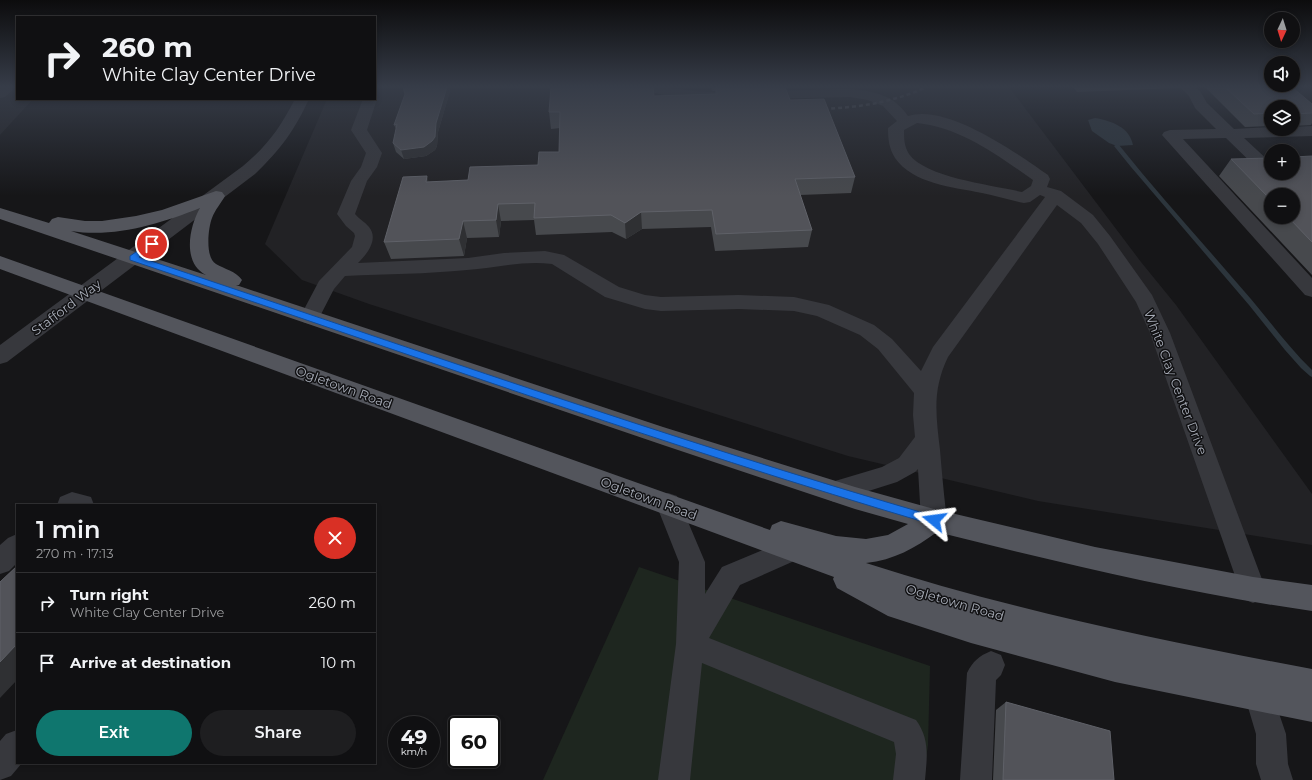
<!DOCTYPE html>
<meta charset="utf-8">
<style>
body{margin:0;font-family:Montserrat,sans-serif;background:#1e1e20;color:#f1f3f6;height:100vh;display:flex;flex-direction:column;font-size:15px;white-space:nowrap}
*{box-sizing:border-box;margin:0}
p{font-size:13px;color:#9c9d9f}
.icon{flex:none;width:22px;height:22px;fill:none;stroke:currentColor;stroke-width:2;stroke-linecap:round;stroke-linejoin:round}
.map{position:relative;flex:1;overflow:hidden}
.drawer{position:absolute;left:16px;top:504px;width:360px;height:260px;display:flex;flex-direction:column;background:#101012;border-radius:0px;box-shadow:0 2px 6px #0003,0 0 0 1px #303032}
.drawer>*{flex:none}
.guide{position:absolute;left:16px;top:16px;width:360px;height:84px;border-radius:0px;box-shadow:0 2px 6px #0003,0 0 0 1px #303032;background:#101012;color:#f1f3f6;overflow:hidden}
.needle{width:26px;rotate:184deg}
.fabs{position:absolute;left:1264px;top:12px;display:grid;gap:8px}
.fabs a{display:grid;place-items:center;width:36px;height:36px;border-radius:50%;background:#101012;box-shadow:0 2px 6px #0003,0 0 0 1px #303032;font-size:20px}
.speed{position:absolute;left:388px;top:716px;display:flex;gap:8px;font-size:20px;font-weight:700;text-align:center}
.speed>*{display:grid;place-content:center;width:52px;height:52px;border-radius:50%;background:#101012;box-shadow:0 2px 6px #0003,0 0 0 1px #303032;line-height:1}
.speed small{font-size:10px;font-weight:400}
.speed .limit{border:2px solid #111;border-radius:6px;background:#fff;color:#111}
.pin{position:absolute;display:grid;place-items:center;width:34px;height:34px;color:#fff;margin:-17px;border:2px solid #fff;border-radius:50%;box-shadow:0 1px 4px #0007}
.me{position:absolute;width:44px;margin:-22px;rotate:286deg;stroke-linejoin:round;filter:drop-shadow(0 0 3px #0008)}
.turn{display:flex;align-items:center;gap:14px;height:84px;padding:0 20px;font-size:18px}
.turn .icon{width:52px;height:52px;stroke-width:2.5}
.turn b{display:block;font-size:28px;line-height:34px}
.round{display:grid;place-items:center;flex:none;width:42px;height:42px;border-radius:21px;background:#1e1e20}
.overview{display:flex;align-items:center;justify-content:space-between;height:68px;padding:0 20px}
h1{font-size:24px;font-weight:600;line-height:30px}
.button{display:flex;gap:8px;margin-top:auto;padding:8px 20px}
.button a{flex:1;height:46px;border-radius:24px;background:#0f766e;color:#fff;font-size:16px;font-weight:600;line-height:46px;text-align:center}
.button a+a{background:#1e1e20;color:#f1f3f6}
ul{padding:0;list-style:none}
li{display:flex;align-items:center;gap:12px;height:60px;padding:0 20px;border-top:1px solid #303032}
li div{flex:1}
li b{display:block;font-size:15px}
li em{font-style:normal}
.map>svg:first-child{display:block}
.built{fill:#222225}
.green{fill:#1e261f}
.water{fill:#2c353c}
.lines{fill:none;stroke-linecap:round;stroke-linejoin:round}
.stream{fill:#2c353c;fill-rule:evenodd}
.minor{fill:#37383d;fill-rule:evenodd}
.major{fill:#53555c;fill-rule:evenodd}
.rail{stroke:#4a4c52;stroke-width:2.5;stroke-dasharray:4 3;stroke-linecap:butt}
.wall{fill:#47494d;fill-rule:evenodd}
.shaded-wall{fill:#2f3033}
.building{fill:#525359;stroke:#5f6168}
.route{fill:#1a73e8;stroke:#114b97}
.labels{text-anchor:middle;stroke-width:3;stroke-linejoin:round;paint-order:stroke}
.street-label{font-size:13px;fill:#a8adb8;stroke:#111113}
</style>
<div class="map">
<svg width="1312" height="780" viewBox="0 0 1312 780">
<rect width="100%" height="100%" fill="#161618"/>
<!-- built -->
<path class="built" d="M 0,87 L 17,87 L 17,99 L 33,99 L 0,135 Z
M 375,87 L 1009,87 L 1141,262 L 1176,305 L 1312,494 L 1312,545 L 1038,501 L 848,456 L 369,304 L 302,280 L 265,244 L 327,99 L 375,99 Z"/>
<!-- green -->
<path class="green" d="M 639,567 L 930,666 L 928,745 L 923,780 L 543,780 Z"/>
<!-- water -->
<path class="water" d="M 1095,118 C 1112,121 1129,127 1133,145 L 1117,146 L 1109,143 L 1092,131 L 1088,120 Z"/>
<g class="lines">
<!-- stream -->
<path class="stream" d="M 1117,144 L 1119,145 C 1159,195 1202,242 1244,291 C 1267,317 1287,346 1312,370 L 1312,377 L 1310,376 L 1301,368 L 1285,350 L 1249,305 L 1131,167 L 1114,146 Z"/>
<!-- minor -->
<path class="minor" d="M 0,87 L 16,87 L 5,97 L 0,98 Z
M 637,87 C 656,84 675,89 694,91 C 702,92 711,91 719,93 L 721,96 L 719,99 C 696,105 668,95 644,91 L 639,90 Z
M 1180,87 L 1195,87 L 1200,91 L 1207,103 L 1234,129 L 1271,127 L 1271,129 L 1293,129 L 1293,127 L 1312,126 L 1312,136 L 1244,138 L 1271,163 L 1271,173 L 1279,173 L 1277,176 L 1271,177 L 1265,176 L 1226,138 L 1183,139 L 1312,278 L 1312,297 L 1305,295 L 1162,135 L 1164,132 L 1170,130 L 1216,129 L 1195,108 L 1189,96 Z
M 850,89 C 874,91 894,95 908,116 C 947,103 1018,154 1048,175 L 1050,179 L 1047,187 L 1061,191 L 1093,215 L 1110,236 L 1152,295 L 1170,333 L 1266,590 L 1263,599 L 1253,603 L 1243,599 L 1240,590 L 1150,333 L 1136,302 L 1098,244 L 1081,223 L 1057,205 L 948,357 C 932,390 936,415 940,450 C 942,473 944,497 947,520 L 943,528 L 934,531 L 925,528 L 921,520 L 918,469 L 915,472 L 897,482 L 834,502 L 825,498 L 822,491 L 825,484 L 882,467 L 899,458 L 915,437 L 913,415 L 914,393 L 878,349 L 860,335 L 817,316 L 794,311 L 739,309 L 661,311 L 645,309 L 605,297 L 552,264 C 524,260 495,268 467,270 C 427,274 386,274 345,276 L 334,289 L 317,322 L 310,324 L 303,322 L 300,317 L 319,281 L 352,247 L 355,236 L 354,233 L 346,226 L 337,214 L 351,181 L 361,167 L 366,153 L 351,130 L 363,99 L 375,99 L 375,96 L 377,99 L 367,130 L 382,153 L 377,167 L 367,181 L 355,214 C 359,219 365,222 369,227 C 379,239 367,254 358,263 L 468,258 L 504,253 L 545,251 L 564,255 L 619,287 L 645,295 L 661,297 L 739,295 L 794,297 L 829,305 L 874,325 L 892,339 L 921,371 L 933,347 L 1045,197 L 1040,195 L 1030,202 L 1024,203 C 1010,200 996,196 982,193 C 953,187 913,184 895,158 C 889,148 888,139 888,128 L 897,121 L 883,106 L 868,100 L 850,97 L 759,99 L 754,98 L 752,95 L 754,92 L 759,91 ZM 917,123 C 962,128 997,155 1033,180 L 1031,186 L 1022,192 C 993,185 926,178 909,154 C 904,146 904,138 904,130 Z
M 295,99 L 309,99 C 294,131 281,149 255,174 L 7,362 L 0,364 L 0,345 L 243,166 C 268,145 280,128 295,99 Z
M 72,492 L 91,497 L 94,505 L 57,505 L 60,497 Z
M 668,493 L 677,496 L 705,562 L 705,594 L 722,567 L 792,538 L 801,542 L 805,550 L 801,558 L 740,585 L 709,638 L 916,720 C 930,739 927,758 925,780 L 893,780 L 896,754 L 894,742 L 702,663 L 690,780 L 658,780 L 676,644 L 679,562 L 656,504 L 659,496 Z
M 17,534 L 17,563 L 9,571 L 0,574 L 0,545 L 8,538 Z
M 991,651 L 1001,655 L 1005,665 L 1001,675 L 996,680 L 992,780 L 960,780 L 967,673 C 973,661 979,656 991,651 Z
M 1260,682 L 1270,687 L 1286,734 L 1288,764 L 1293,780 L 1261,780 L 1256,764 L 1256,734 L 1245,697 L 1250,687 Z
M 17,730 L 17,763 L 22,763 L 11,776 L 0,780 L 0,741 L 6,734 Z"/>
<!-- major -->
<path class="major" d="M 216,191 L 222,192 L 225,196 C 221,203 215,210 212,218 C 208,228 205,258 216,264 C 224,269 236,271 242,280 L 239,285 L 236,285 L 663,427 L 855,487 L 934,509 L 1095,547 L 1253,577 L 1312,585 L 1312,611 C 1185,593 1061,563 937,532 C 915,548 894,560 866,563 C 1012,610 1162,641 1312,669 L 1312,722 L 1115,682 L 971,643 L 888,616 L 837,588 L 833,579 L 834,577 L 0,269 L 0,256 L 770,530 L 772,525 L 781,521 L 836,536 L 866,539 L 888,535 L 908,524 L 855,509 L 663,445 L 0,219 L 0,208 L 49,223 L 52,219 L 58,217 L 85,221 L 102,221 L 136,216 L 162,210 ZM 200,208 C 189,227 182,263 206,275 L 71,231 C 114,238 160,224 200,208 Z"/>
<!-- rail -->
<path class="rail" d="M 817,109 C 856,108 891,103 927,87"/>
</g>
<!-- wall -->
<path class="wall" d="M 403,87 L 449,87 L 450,91 L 438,132 L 437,146 L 435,150 L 426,156 L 404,159 L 396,152 L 393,143 L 396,129 L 394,125 L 405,94 Z
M 711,87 L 785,87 L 790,100 L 855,177 L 851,193 L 800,195 L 812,230 L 808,247 L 715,251 L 711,227 L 642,229 L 626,239 L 612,232 L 536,235 L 534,220 L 501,221 L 499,237 L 467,238 L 464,256 L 391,259 L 384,242 L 429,182 L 468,180 L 538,165 L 559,152 L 560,128 L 551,129 L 549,112 L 654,96 L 715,94 L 715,91 L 712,91 Z
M 1073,87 L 1180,87 L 1179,88 L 1077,92 Z
M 1200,87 L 1292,87 L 1312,104 L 1312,123 L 1311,125 L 1293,126 L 1293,107 L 1271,107 L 1271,126 L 1245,127 L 1205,87 Z
M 1312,156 L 1312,275 L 1219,176 L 1231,159 L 1271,173 ZM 1271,195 L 1293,217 L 1271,217 Z
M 1006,702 L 1114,780 L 993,780 L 996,710 Z"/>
<!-- shaded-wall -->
<path class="shaded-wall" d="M 447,87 L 449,87 L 450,91 L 438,132 L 437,146 L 435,150 L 426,156 L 404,159 L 401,150 L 436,123 Z
M 427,176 L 432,193 L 426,182 Z
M 498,204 L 501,221 L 499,237 L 496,220 Z
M 641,212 L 642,229 L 626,239 L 625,223 Z
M 463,221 L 467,238 L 464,256 L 459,239 Z
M 17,644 L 17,680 L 0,698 L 0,662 Z"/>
<!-- building -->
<path class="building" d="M 403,87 L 447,87 L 436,123 L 435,137 L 432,141 L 424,147 L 401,150 L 393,143 L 397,124 L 394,125 L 405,94 Z
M 551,87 L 653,87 L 654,96 L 717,94 L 716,87 L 785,87 L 790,100 L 824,99 L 855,177 L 795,179 L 812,230 L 716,234 L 712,210 L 641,212 L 625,223 L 611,215 L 534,218 L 535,203 L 498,204 L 496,220 L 463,221 L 459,239 L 384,242 L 403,177 L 427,176 L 426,182 L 468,180 L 470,167 L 538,165 L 539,152 L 559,152 L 560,112 L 549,112 Z
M 1225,87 L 1292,87 L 1312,104 L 1312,113 L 1293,114 L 1293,107 L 1271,107 L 1271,113 L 1254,114 Z
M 1312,156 L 1312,242 L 1288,217 L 1293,217 L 1293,195 L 1271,195 L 1271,200 L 1231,159 L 1271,158 L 1271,173 L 1293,173 L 1293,157 Z
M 17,566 L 17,644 L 0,662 L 0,582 Z
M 1006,702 L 1110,731 L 1114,780 L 1003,780 Z"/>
<!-- sky -->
<linearGradient id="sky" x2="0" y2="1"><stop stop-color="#0c0c0d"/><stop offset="0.44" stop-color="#363c48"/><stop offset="1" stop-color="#363c48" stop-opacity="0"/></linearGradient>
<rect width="1312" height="196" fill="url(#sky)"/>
<!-- route -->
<path class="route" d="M 152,241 L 154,242 L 154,245 L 139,257 C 403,345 666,438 934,516 L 938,517 L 939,520 L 938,524 L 934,525 C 663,445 397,350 130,260 L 130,256 Z"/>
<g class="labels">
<!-- street labels -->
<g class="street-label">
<text transform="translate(66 307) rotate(-37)" y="5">Stafford Way</text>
<text transform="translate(1176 382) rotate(69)" y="5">White Clay Center Drive</text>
<text transform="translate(344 387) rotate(20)" y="5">Ogletown Road</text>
<text transform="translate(649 498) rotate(20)" y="5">Ogletown Road</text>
<text transform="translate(955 602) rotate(16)" y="5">Ogletown Road</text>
</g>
</g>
</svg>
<div class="fabs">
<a><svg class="needle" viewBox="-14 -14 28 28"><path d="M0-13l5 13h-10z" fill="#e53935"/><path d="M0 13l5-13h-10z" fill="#9c9d9f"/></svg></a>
<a><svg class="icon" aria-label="sound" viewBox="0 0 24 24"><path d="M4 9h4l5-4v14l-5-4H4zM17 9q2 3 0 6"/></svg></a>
<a><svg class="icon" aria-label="layers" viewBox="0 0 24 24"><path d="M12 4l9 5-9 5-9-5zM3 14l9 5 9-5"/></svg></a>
<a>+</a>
<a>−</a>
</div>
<div class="speed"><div>49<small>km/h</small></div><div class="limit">60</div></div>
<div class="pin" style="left:152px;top:244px;background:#d93025"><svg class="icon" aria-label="arrive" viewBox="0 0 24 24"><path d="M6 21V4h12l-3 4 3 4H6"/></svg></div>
<svg class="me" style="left:934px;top:520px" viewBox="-20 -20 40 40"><path d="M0-17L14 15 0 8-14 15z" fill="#1a73e8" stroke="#fff" stroke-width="4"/></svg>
<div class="guide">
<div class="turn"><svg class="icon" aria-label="right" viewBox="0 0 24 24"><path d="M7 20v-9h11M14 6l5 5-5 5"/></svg><div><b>260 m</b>White Clay Center Drive</div></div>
</div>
<section class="drawer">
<div class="overview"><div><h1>1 min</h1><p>270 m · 17:13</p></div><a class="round" style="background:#d93025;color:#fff"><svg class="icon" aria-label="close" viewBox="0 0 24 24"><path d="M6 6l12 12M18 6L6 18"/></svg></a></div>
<ul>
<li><svg class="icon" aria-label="right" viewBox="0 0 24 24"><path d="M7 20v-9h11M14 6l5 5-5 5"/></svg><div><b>Turn right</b><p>White Clay Center Drive</p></div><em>260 m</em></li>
<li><svg class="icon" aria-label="arrive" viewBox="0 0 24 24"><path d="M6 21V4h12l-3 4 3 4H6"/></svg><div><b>Arrive at destination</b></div><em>10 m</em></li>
</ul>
<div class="button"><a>Exit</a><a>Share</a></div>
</section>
</div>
